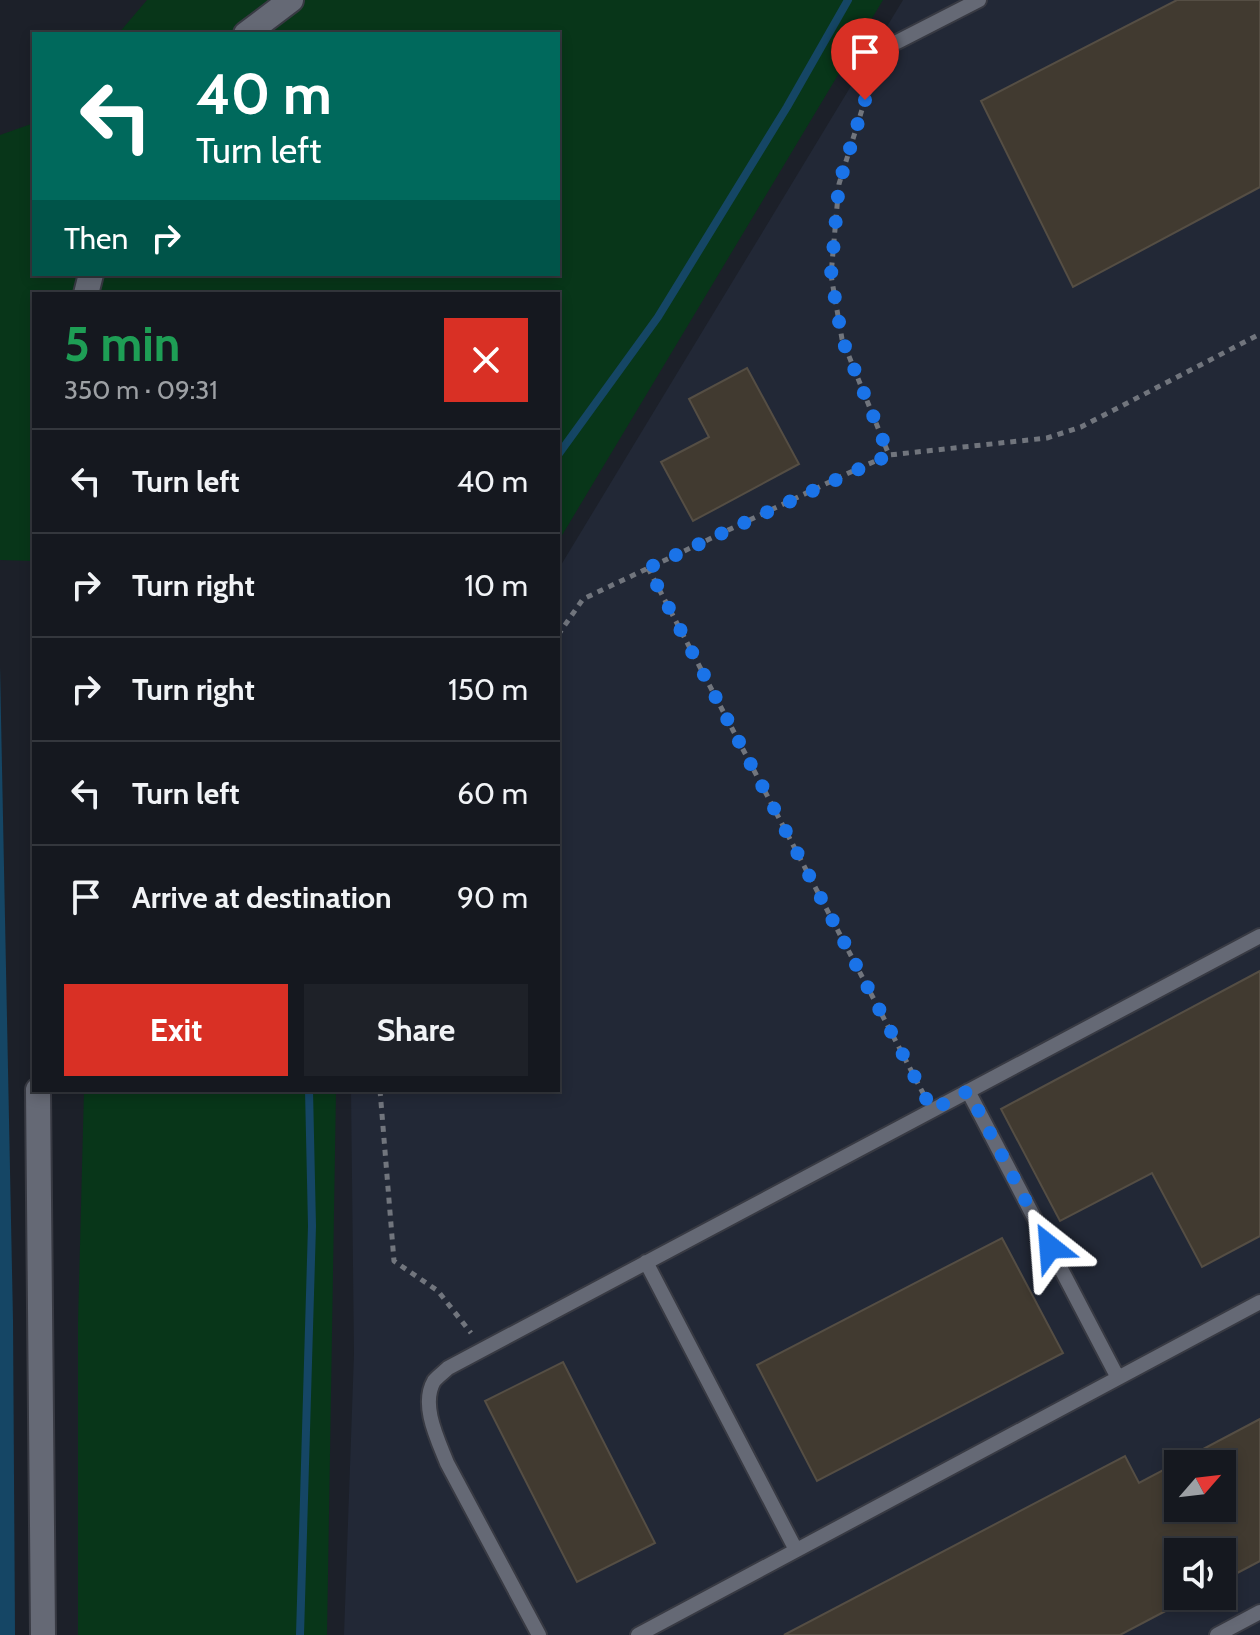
<!DOCTYPE html>
<meta charset="utf-8">
<style>
body{margin:0;font-family:Cabin,sans-serif;background:#1e2128;color:#f1f3f6;height:100vh;display:flex;flex-direction:column;font-size:30px;white-space:nowrap}
*{box-sizing:border-box;margin:0}
p{font-size:26px;color:#9da0a4}
.icon{flex:none;width:44px;height:44px;fill:none;stroke:currentColor;stroke-width:2;stroke-linecap:round;stroke-linejoin:round}
.map{position:relative;flex:1;overflow:hidden}
.details{position:absolute;left:32px;top:292px;width:528px;height:800px;display:flex;flex-direction:column;background:#15181f;border-radius:0px;box-shadow:0 4px 12px #0003,0 0 0 2px #34373d}
.details>*{flex:none}
.guide{position:absolute;left:32px;top:32px;width:528px;height:244px;border-radius:0px;box-shadow:0 4px 12px #0003,0 0 0 2px #34373d;background:#00695c;color:#fff;overflow:hidden}
.needle{width:52px;rotate:62deg}
.fabs{position:absolute;left:1164px;top:1450px;display:grid;gap:16px}
.fabs a{display:grid;place-items:center;width:72px;height:72px;border-radius:0px;background:#15181f;box-shadow:0 4px 12px #0003,0 0 0 2px #34373d;font-size:40px}
.pin{position:absolute;display:grid;place-items:center;width:68px;height:68px;color:#fff;margin:-82px -34px;border-radius:50% 50% 50% 0;rotate:-45deg;box-shadow:0 0 8px #0007}
.pin .icon{rotate:45deg}
.me{position:absolute;width:88px;margin:-44px;rotate:332deg;stroke-linejoin:round;filter:drop-shadow(0 0 6px #0008)}
.turn{display:flex;align-items:center;gap:28px;height:168px;padding:0 32px;font-size:36px}
.turn .icon{width:104px;height:104px;stroke-width:2.5}
.turn b{display:block;font-size:56px;line-height:68px}
.then{display:flex;align-items:center;height:76px;padding:0 32px;background:#0003;gap:16px;font-size:30px}
.round{display:grid;place-items:center;flex:none;width:84px;height:84px;border-radius:0px;background:#1e2128}
.overview{display:flex;align-items:center;justify-content:space-between;height:136px;padding:0 32px}
h1{font-size:48px;font-weight:700;line-height:60px;color:#1e9e55}
.primary-button{display:flex;gap:16px;margin-top:auto;padding:16px 32px}
.primary-button a{flex:1;height:92px;border-radius:0px;background:#d93025;color:#fff;font-size:32px;font-weight:700;line-height:92px;text-align:center}
.primary-button a+a{background:#1e2128;color:#f1f3f6}
ul{padding:0;list-style:none}
li{display:flex;align-items:center;gap:24px;height:104px;padding:0 32px;border-top:2px solid #34373d}
li div{flex:1}
li b{display:block;font-size:30px}
li em{font-style:normal}
.map>svg:first-child{display:block}
.built{fill:#222836;fill-rule:evenodd}
.green{fill:#083619}
.water{fill:#154665}
.lines{fill:none;stroke-linecap:round;stroke-linejoin:round}
.stream{stroke:#154665;stroke-width:8}
.building{fill:#413a30;stroke:#554e44;stroke-width:2;fill-rule:evenodd}
.lane-casing{stroke:#383a43;stroke-width:18}
.street-casing{stroke:#383a43;stroke-width:28}
.path{stroke:#71757d;stroke-width:5;stroke-dasharray:6 6;stroke-linecap:butt}
.lane{stroke:#656975;stroke-width:14}
.street{stroke:#656975;stroke-width:24}
.route{stroke:#1a73e8;stroke-width:14;stroke-dasharray:0 25.2}
</style>
<div class="map">
<svg width="1260" height="1635" viewBox="0 0 1260 1635">
<rect width="100%" height="100%" fill="#1c2029"/>
<!-- built -->
<path class="built" d="M 903,0 L 1260,0 L 1260,1635 L 344,1635 L 354,1354 L 351,1090 L 558,1090 L 558,570 ZM 1178,1464 L 1222,1464 L 1222,1508 L 1178,1508 ZM 1178,1552 L 1222,1552 L 1222,1596 L 1178,1596 Z"/>
<!-- green -->
<path class="green" d="M 147,0 L 883,0 L 558,542 L 558,294 L 34,294 L 34,561 L 0,560 L 0,135 L 34,123 L 34,274 L 558,274 L 558,34 L 118,34 Z
M 84,1090 L 336,1090 L 327,1635 L 78,1635 L 78,1323 Z"/>
<!-- water -->
<path class="water" d="M 0,667 L 13,1321 L 15,1635 L 0,1635 Z"/>
<g class="lines">
<!-- stream -->
<path class="stream" d="M 558,455 L 658,317 L 787,107 L 848,0
M 300,1635 L 312,1226 L 309,1090"/>
</g>
<!-- building -->
<path class="building" d="M 1177,0 L 1260,0 L 1260,187 L 1073,287 L 981,101 Z
M 747,368 L 799,464 L 693,521 L 661,462 L 709,437 L 689,399 Z
M 1260,971 L 1260,1236 L 1202,1267 L 1152,1173 L 1060,1221 L 1001,1109 Z
M 1002,1238 L 1063,1353 L 817,1481 L 757,1365 Z
M 563,1362 L 655,1543 L 577,1582 L 485,1401 Z
M 1260,1419 L 1260,1561 L 1222,1581 L 1222,1552 L 1178,1552 L 1178,1596 L 1194,1596 L 1120,1635 L 784,1635 L 1125,1456 L 1139,1483 ZM 1178,1464 L 1222,1464 L 1222,1508 L 1178,1508 Z"/>
<g class="lines">
<defs>
<path id="lane" d="M 897,42 L 979,0
M 968,1091 L 1118,1378
M 646,1262 L 796,1550
M 539,1635 L 447,1463 C 438,1440 420,1405 434,1381 C 437,1377 444,1372 448,1368 L 1260,936
M 638,1635 L 1260,1302
M 1217,1635 L 1260,1612"/>
<path id="street" d="M 246,34 L 291,0
M 86,294 L 91,274
M 38,1090 L 43,1635"/>
</defs>
<!-- lane casing -->
<use href="#lane" class="lane-casing"/>
<!-- street casing -->
<use href="#street" class="street-casing"/>
<!-- path -->
<path class="path" d="M 889,57 L 865,100 L 839,184 L 831,275 L 842,339 L 889,455
M 648,568 L 924,1095
M 558,635 L 583,599 L 855,470 L 889,455 L 1047,438 L 1081,427 L 1260,334
M 380,1090 L 394,1261 L 438,1291 L 471,1333"/>
<!-- lane -->
<use href="#lane" class="lane"/>
<!-- street -->
<use href="#street" class="street"/>
</g>
<g class="lines">
<!-- route -->
<path class="route" d="M 865,100 L 839,184 L 831,275 L 842,339 L 889,455 L 648,568 L 932,1110 L 968,1091 L 1050,1247"/>
</g>
</svg>
<div class="fabs">
<a><svg class="needle" viewBox="-14 -14 28 28"><path d="M0-13l5 13h-10z" fill="#e53935"/><path d="M0 13l5-13h-10z" fill="#9da0a4"/></svg></a>
<a><svg class="icon" aria-label="sound" viewBox="0 0 24 24"><path d="M4 9h4l5-4v14l-5-4H4zM17 9q2 3 0 6"/></svg></a>
</div>
<div class="pin" style="left:865px;top:100px;background:#d93025"><svg class="icon" aria-label="arrive" viewBox="0 0 24 24"><path d="M6 21V4h12l-3 4 3 4H6"/></svg></div>
<svg class="me" style="left:1050px;top:1247px" viewBox="-20 -20 40 40"><path d="M0-17L14 15 0 8-14 15z" fill="#1a73e8" stroke="#fff" stroke-width="4"/></svg>
<div class="guide">
<div class="turn"><svg class="icon" aria-label="left" viewBox="0 0 24 24"><path d="M17 20v-9H6M10 6l-5 5 5 5"/></svg><div><b>40 m</b>Turn left</div></div>
<div class="then">Then<svg class="icon" aria-label="right" viewBox="0 0 24 24"><path d="M7 20v-9h11M14 6l5 5-5 5"/></svg></div>
</div>
<section class="details">
<div class="overview"><div><h1>5 min</h1><p>350 m · 09:31</p></div><a class="round" style="background:#d93025;color:#fff"><svg class="icon" aria-label="close" viewBox="0 0 24 24"><path d="M6 6l12 12M18 6L6 18"/></svg></a></div>
<ul>
<li><svg class="icon" aria-label="left" viewBox="0 0 24 24"><path d="M17 20v-9H6M10 6l-5 5 5 5"/></svg><div><b>Turn left</b></div><em>40 m</em></li>
<li><svg class="icon" aria-label="right" viewBox="0 0 24 24"><path d="M7 20v-9h11M14 6l5 5-5 5"/></svg><div><b>Turn right</b></div><em>10 m</em></li>
<li><svg class="icon" aria-label="right" viewBox="0 0 24 24"><path d="M7 20v-9h11M14 6l5 5-5 5"/></svg><div><b>Turn right</b></div><em>150 m</em></li>
<li><svg class="icon" aria-label="left" viewBox="0 0 24 24"><path d="M17 20v-9H6M10 6l-5 5 5 5"/></svg><div><b>Turn left</b></div><em>60 m</em></li>
<li><svg class="icon" aria-label="arrive" viewBox="0 0 24 24"><path d="M6 21V4h12l-3 4 3 4H6"/></svg><div><b>Arrive at destination</b></div><em>90 m</em></li>
</ul>
<div class="primary-button"><a>Exit</a><a>Share</a></div>
</section>
</div>
